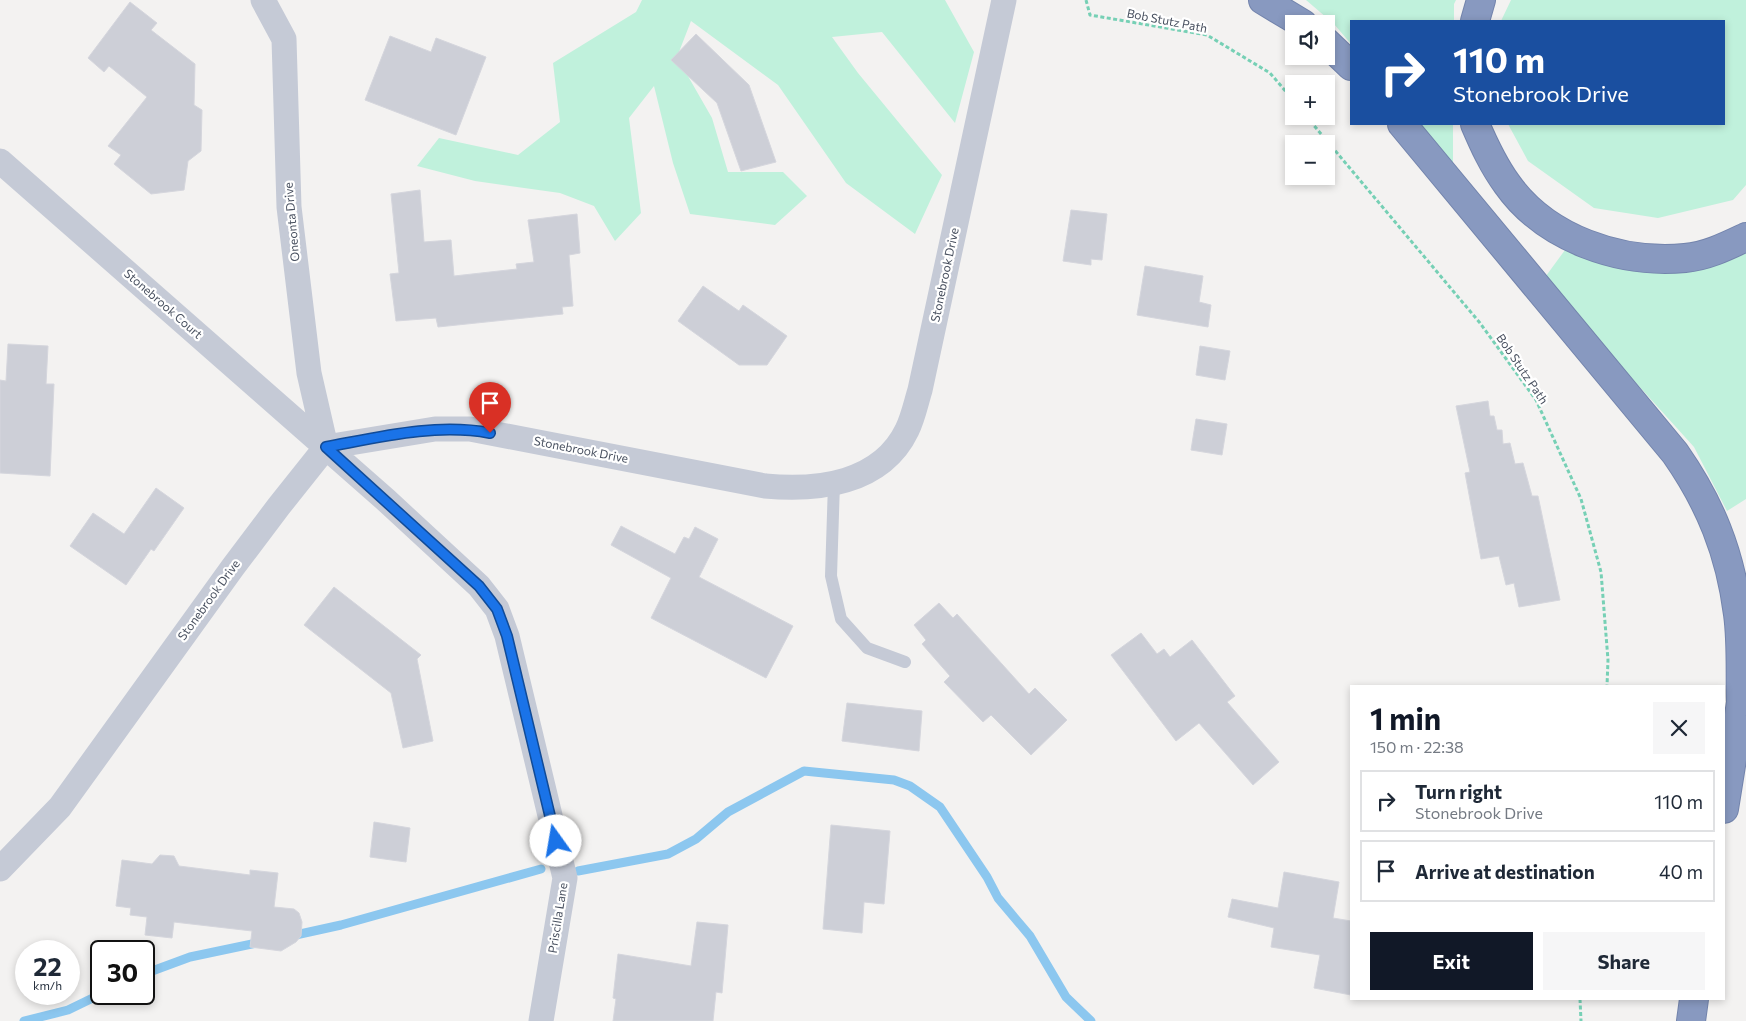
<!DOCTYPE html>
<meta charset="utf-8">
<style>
body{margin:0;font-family:Commissioner,sans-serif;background:#f6f6f7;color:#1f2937;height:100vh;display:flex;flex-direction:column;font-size:19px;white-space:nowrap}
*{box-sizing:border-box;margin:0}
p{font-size:16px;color:#747a83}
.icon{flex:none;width:28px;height:28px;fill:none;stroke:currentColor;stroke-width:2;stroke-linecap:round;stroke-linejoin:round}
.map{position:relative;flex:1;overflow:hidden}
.sheet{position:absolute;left:1350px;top:685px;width:375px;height:315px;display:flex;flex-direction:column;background:#fff;border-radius:0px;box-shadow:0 2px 8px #0003}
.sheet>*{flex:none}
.guide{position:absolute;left:1350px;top:20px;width:375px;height:105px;border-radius:0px;box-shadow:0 2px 8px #0003;background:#1a4fa0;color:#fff;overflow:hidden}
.tools{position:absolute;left:1285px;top:15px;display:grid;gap:10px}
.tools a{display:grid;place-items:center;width:50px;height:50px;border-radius:0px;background:#fff;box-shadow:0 2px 8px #0003;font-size:25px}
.speed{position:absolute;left:15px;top:940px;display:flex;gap:10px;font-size:25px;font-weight:700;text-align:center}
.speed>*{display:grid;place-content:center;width:65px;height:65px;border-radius:50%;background:#fff;box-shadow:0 2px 8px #0003;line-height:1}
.speed small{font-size:12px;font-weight:400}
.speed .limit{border:2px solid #111;border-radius:8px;background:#fff;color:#111}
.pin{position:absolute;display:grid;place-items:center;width:42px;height:42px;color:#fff;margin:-51px -21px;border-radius:50% 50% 50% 0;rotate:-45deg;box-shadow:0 0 5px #0007}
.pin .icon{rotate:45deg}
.me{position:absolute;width:55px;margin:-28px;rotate:347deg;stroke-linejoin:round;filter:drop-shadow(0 0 4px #0008)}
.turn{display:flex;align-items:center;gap:18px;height:105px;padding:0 20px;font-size:22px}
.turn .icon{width:65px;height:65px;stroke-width:2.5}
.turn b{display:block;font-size:35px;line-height:42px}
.round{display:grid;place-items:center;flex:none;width:52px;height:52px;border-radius:0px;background:#f6f6f7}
.summary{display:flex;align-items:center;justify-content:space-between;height:85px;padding:0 20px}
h1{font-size:30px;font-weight:700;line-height:38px;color:#111827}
.primary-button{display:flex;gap:10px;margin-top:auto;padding:10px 20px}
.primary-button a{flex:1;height:58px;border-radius:0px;background:#111827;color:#fff;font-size:20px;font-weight:700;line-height:58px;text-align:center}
.primary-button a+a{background:#f6f6f7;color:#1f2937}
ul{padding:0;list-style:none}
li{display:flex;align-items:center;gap:15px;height:62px;margin:0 10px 8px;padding:0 10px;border:2px solid #e0e1e3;border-radius:0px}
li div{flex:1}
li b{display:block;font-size:19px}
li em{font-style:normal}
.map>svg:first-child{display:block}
.green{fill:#c0f1dc}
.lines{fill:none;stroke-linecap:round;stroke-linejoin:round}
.stream{stroke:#8cc7ef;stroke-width:9}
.building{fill:#cdcfd7;stroke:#d5d6dd}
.highway-casing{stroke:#7384ac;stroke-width:30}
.path{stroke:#76d0b5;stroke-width:3;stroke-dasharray:4 2.5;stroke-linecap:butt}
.lane{stroke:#c5cad6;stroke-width:12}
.street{stroke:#c5cad6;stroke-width:25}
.highway{stroke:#8899c0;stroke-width:28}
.route-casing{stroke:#114b97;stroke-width:12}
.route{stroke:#1a73e8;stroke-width:9}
.labels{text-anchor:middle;stroke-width:4.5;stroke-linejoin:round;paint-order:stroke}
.street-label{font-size:12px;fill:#48505f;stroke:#fff}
</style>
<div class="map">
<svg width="1746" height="1021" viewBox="0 0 1746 1021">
<rect width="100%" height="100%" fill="#f3f2f1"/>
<!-- green -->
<path class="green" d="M 642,0 L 945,0 L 974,52 L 955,123 L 882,32 L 832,37 L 858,73 L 942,175 L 915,234 L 846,183 L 778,85 L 691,21 L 677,57 L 712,118 L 728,172 L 783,172 L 807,196 L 775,225 L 690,214 L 673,163 L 654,86 L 629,118 L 641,213 L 615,241 L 594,206 L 560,193 L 475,181 L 417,166 L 439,138 L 518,155 L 560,122 L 553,63 L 636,12 Z
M 1306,0 L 1456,0 L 1454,4 L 1454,21 L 1351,21 L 1351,44 L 1334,24 Z
M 1511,0 L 1746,0 L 1746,185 L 1733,200 L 1658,218 L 1594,208 L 1528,161 L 1508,124 L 1724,124 L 1724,21 L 1501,21 Z
M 1419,124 L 1453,124 L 1453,164 Z
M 1746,237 L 1746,499 L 1727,511 L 1694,447 L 1543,280 L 1565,250 L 1625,269 L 1680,272 Z"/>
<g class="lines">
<!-- stream -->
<path class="stream" d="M 578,871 L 668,854 L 696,839 L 728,812 L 804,771 L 894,780 L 910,786 L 940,807 L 987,877 L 998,898 L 1030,936 L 1066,997 L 1091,1021
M 291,936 L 341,925 L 541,869
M 144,974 L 190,957 L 261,942
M 24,1021 L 68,1010 L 101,994"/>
</g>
<!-- building -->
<path class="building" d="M 130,2 L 157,23 L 151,30 L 195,64 L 194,105 L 202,110 L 201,151 L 188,161 L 184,190 L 151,194 L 114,164 L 121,155 L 108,146 L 147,97 L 109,66 L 104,72 L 88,58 Z
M 696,34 L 749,85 L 776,162 L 741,171 L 717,103 L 671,60 Z
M 390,36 L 431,52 L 436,38 L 486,57 L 456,135 L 365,100 Z
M 420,190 L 424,242 L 451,240 L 454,276 L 517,269 L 516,264 L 534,262 L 528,220 L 577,214 L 580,253 L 569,255 L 573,306 L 562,307 L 563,314 L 438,327 L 436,318 L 396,321 L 390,274 L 399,273 L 391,194 Z
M 1071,210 L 1107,214 L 1102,260 L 1091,259 L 1091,265 L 1063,261 Z
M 1145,266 L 1203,276 L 1199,302 L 1211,305 L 1208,327 L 1137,315 Z
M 703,286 L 739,311 L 743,305 L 787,336 L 767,365 L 739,365 L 678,321 Z
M 8,344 L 48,346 L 46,384 L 54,384 L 50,476 L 0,473 L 0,380 L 6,381 Z
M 1200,346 L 1230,351 L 1225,380 L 1196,375 Z
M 1488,401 L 1490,416 L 1494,416 L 1497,430 L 1502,430 L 1503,444 L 1510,443 L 1515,464 L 1523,463 L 1532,496 L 1538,496 L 1560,600 L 1519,607 L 1514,583 L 1506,585 L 1499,556 L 1481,559 L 1465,473 L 1470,472 L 1456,406 Z
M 1196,419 L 1227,424 L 1222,455 L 1191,450 Z
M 156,488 L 184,508 L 154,551 L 151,549 L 126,585 L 70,546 L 93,513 L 124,534 Z
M 621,526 L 675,554 L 684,537 L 689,539 L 695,527 L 718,539 L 699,577 L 793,626 L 766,678 L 651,618 L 671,578 L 611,545 Z
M 334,587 L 421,655 L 417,659 L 433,741 L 403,748 L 391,693 L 304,625 Z
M 939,603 L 953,618 L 957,614 L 1029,694 L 1035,688 L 1067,720 L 1031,755 L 991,715 L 983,722 L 944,682 L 950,676 L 922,644 L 926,640 L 914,625 Z
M 1141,633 L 1157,654 L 1164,649 L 1170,657 L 1192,640 L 1235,696 L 1227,702 L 1279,762 L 1253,785 L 1199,723 L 1176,741 L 1111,655 Z
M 847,703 L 922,711 L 919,751 L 842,741 Z
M 374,822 L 410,828 L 406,862 L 370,857 Z
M 831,825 L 890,831 L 884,904 L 864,902 L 862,933 L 823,929 Z
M 160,855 L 174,856 L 179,866 L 250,875 L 250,870 L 278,873 L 274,907 L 294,909 L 299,913 L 302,922 L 301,936 L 296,942 L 281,951 L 250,947 L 252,931 L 174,922 L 172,938 L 145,935 L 147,917 L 130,915 L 131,908 L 116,906 L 122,860 L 152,864 Z
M 1284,872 L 1339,882 L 1333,918 L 1351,921 L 1351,995 L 1314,988 L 1320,955 L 1271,947 L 1274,928 L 1228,917 L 1232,899 L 1278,908 Z
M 697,922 L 728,925 L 722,993 L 716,992 L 713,1021 L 613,1021 L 616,999 L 613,998 L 618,954 L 691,966 Z"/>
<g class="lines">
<defs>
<path id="highway" d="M 1263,0 L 1303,24
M 1475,21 L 1481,0
M 1326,42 L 1351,66
M 1402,124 L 1675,453 C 1710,503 1730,552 1738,614 C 1742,643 1740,673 1741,702
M 1475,124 C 1484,145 1493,165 1507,184 C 1546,239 1620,264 1685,258 C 1707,256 1727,246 1746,237
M 1724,809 L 1744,684
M 1691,1021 L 1694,999"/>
</defs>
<!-- highway casing -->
<use href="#highway" class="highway-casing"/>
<!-- path -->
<path class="path" d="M 1086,0 L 1090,15 L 1207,35 L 1270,73 L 1294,101
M 1306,116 L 1480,323 L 1536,400 L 1581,499 L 1601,572 L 1608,660 L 1607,686
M 1580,999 L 1581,1021"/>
<!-- lane -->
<path class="lane" d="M 834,483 L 831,576 L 841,619 L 867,648 L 905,662"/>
<!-- street -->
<path class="street" d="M 263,0 L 284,39 L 289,207 L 309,373 L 326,447
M 0,161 L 387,501 L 479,586 L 497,609 L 507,636 L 565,878 L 541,1021
M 0,869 L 60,807 L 233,567 L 279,506 L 326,447 L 435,429 L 470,429 L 765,486 C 817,491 881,484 907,430 C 913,418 916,403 920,390 L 1004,0"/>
<!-- highway -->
<use href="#highway" class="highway"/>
</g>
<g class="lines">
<defs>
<path id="route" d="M 490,433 C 435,423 380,437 326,447 L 479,586 L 497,609 L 507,636 L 556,841"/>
</defs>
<!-- route casing -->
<use href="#route" class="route-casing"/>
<!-- route -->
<use href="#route" class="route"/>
</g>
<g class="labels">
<!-- street labels -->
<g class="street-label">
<text transform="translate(1167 21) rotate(11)" y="4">Bob Stutz Path</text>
<text transform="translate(292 222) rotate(-95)" y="4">Oneonta Drive</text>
<text transform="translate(945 275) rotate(-78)" y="4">Stonebrook Drive</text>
<text transform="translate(163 304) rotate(41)" y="4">Stonebrook Court</text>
<text transform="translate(1522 369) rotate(56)" y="4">Bob Stutz Path</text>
<text transform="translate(581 450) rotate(11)" y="4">Stonebrook Drive</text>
<text transform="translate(209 600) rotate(-54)" y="4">Stonebrook Drive</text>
<text transform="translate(558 918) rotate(-81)" y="4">Priscilla Lane</text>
</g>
</g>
</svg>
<div class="tools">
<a><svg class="icon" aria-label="sound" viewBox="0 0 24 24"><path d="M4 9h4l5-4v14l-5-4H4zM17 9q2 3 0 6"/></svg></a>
<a>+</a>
<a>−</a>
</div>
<div class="speed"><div>22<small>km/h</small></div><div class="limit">30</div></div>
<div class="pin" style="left:490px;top:433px;background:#d93025"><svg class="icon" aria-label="arrive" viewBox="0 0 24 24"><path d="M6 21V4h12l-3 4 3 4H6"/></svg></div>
<svg class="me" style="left:556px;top:841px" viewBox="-20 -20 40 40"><circle r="19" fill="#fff"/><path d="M0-13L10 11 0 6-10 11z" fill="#1a73e8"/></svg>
<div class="guide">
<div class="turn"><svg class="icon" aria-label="right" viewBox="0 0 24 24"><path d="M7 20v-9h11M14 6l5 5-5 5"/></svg><div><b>110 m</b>Stonebrook Drive</div></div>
</div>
<section class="sheet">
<div class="summary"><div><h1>1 min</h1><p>150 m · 22:38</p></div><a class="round"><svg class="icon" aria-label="close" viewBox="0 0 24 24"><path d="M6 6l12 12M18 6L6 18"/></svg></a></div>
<ul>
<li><svg class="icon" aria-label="right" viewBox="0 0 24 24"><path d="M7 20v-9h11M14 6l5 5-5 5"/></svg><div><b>Turn right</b><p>Stonebrook Drive</p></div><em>110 m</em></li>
<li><svg class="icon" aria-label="arrive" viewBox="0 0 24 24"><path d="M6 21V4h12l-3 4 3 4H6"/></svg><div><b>Arrive at destination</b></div><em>40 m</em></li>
</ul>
<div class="primary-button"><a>Exit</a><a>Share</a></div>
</section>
</div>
